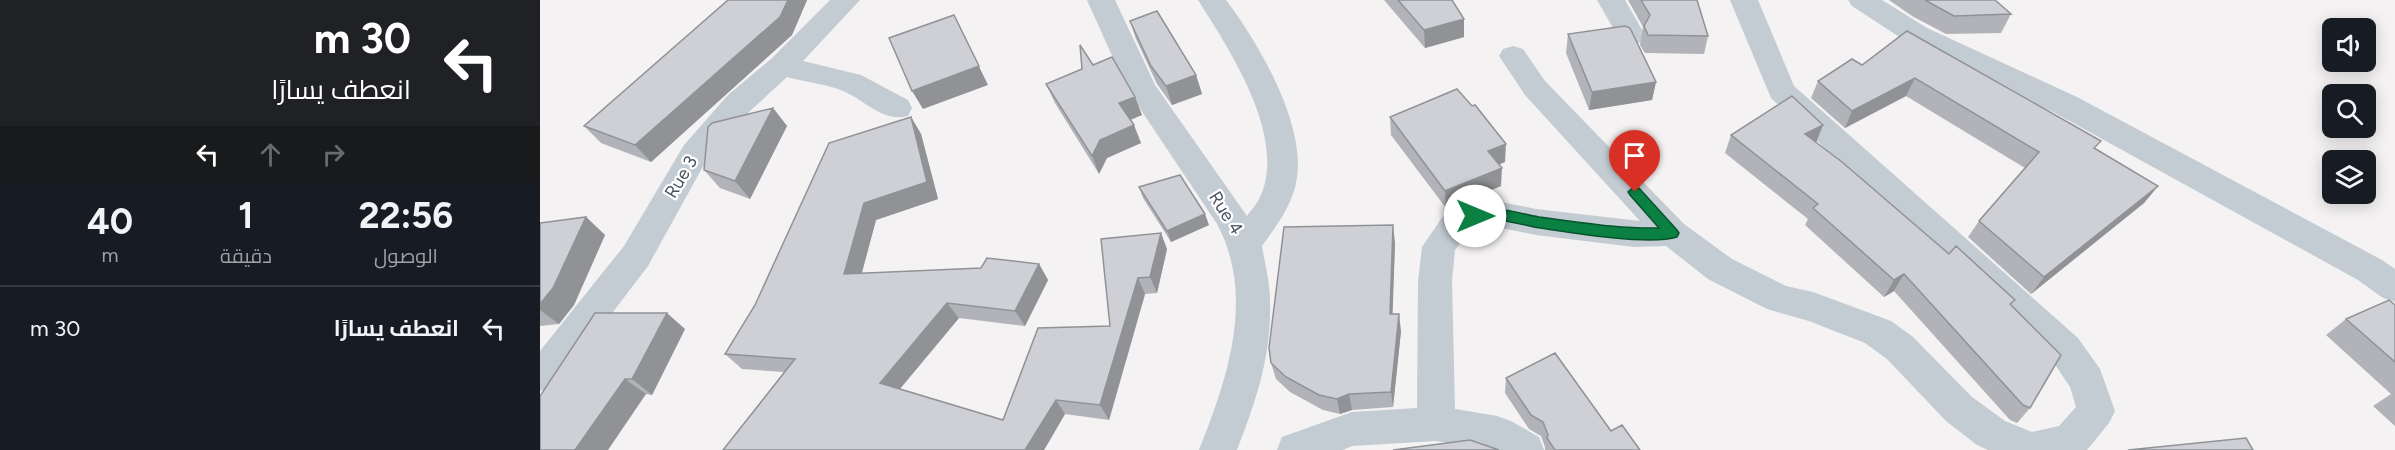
<!DOCTYPE html>
<html lang="ar">
<meta charset="utf-8">
<style>
body{margin:0;font-family:Figtree,Cairo,sans-serif;background:#242831;color:#f1f3f6;direction:rtl;height:100vh;display:flex;flex-direction:column;font-size:22px;white-space:nowrap}
*{box-sizing:border-box;margin:0}
p{font-size:20px;color:#9ea1a6}
.icon{flex:none;width:33px;height:33px;fill:none;stroke:currentColor;stroke-width:2;stroke-linecap:round;stroke-linejoin:round}
.map{position:relative;flex:1;overflow:hidden;direction:ltr}
.panel{display:flex;flex-direction:column;background:#171b24;width:540px}
.panel>*{flex:none}
.hud{background:#202124;color:#fff;overflow:hidden}
.fabs{position:absolute;left:1782px;top:18px;display:grid;gap:12px}
.fabs a{display:grid;place-items:center;width:54px;height:54px;border-radius:9px;background:#171b24;box-shadow:0 3px 15px #0003;font-size:30px}
.pin{position:absolute;display:grid;place-items:center;width:51px;height:51px;color:#fff;margin:-62px -26px;border-radius:50% 50% 50% 0;rotate:-45deg;box-shadow:0 0 6px #0007}
.pin .icon{rotate:45deg}
.me{position:absolute;width:66px;margin:-33px;rotate:90deg;stroke-linejoin:round;filter:drop-shadow(0 0 4px #0008)}
.turn{display:flex;align-items:center;gap:21px;height:126px;padding:0 30px;font-size:27px}
.turn .icon{width:78px;height:78px;stroke-width:2.5}
.turn b{display:block;font-size:42px;line-height:51px}
.lanes{display:flex;align-items:center;height:57px;padding:0 30px;background:#0003;justify-content:center;gap:30px;direction:ltr}
.lanes .off{opacity:.35}
.eta{display:flex;justify-content:space-evenly;align-items:center;height:102px;text-align:center}
.eta b{font-size:36px;font-weight:700;line-height:42px}
ul{padding:0;list-style:none}
li{display:flex;align-items:center;gap:18px;height:84px;padding:0 30px;border-top:2px solid #363941}
li div{flex:1}
li b{display:block;font-size:22px}
li em{font-style:normal}
main{display:flex;flex:1;min-height:0}
.map>svg:first-child{display:block}
.lines{fill:none;stroke-linecap:round;stroke-linejoin:round}
.minor{fill:#c3cbd3;fill-rule:evenodd}
.wall{fill:#b1b3b8}
.shaded-wall{fill:#909296}
.building{fill:#ced0d6;stroke:#909296;stroke-width:1.5}
.route{fill:#0b8043;stroke:#07532c;stroke-width:1.5}
.labels{text-anchor:middle;stroke-width:4.5;stroke-linejoin:round;paint-order:stroke}
.street-label{font-size:18px;fill:#49535f;stroke:#fff}
</style>
<main>
<div class="map">
<svg width="1855" height="450" viewBox="0 0 1855 450">
<rect width="100%" height="100%" fill="#f4f2f2"/>
<g class="lines">
<!-- minor -->
<path class="minor" d="M 290,0 L 320,0 L 263,61 L 321,75 L 368,100 L 372,108 L 368,116 C 343,123 325,100 303,91 C 286,84 265,82 247,77 L 210,111 L 166,161 L 108,266 L 28,371 L 13,386 L 0,391 L 0,351 L 84,246 L 144,145 L 188,95 L 231,59 Z
M 547,0 L 575,0 L 615,85 L 707,216 C 711,210 717,204 720,197 C 748,137 689,49 658,0 L 686,0 C 718,42 765,122 757,177 C 754,203 737,225 722,246 C 725,264 730,283 730,301 C 732,354 716,401 697,450 L 659,450 C 687,380 716,296 677,224 L 587,89 Z
M 1057,0 L 1085,0 L 1105,35 L 1101,42 L 1091,45 L 1081,42 Z
M 1190,0 L 1218,0 L 1254,86 L 1538,338 L 1560,369 L 1575,411 L 1569,423 L 1547,450 L 1448,450 L 1437,445 L 1406,421 L 1347,359 L 1325,343 L 1269,321 L 1227,309 L 1168,279 L 1126,246 L 1094,247 L 996,235 L 951,226 L 930,229 L 915,250 L 912,281 L 915,409 L 957,416 L 971,421 L 999,437 L 1004,450 L 951,450 L 896,441 L 812,446 L 803,450 L 737,450 L 742,437 L 812,412 L 877,408 L 878,281 L 882,247 L 908,209 L 951,200 L 996,209 L 1100,221 L 985,95 L 959,56 L 963,49 L 973,46 L 983,49 L 1005,81 L 1144,224 L 1192,259 L 1246,286 L 1273,292 L 1351,321 L 1373,337 L 1432,397 L 1465,421 L 1492,432 L 1519,426 L 1536,407 L 1530,387 L 1512,360 L 1231,98 Z
M 1308,0 L 1342,0 L 1387,28 L 1537,97 L 1842,260 L 1855,269 L 1855,302 L 1843,298 L 1818,280 L 1515,113 L 1367,42 L 1312,6 Z"/>
</g>
<!-- wall -->
<path class="wall" d="M 188,0 L 267,0 L 252,35 L 111,162 L 61,143 L 44,126 Z
M 844,0 L 912,0 L 924,37 L 885,48 Z
M 1088,0 L 1157,0 L 1168,36 L 1164,54 L 1105,53 L 1100,45 L 1103,27 Z
M 1349,0 L 1455,0 L 1471,14 L 1461,33 L 1406,34 L 1372,16 Z
M 590,21 L 656,75 L 662,94 L 632,105 L 617,84 L 596,39 Z
M 1367,31 L 1555,149 L 1618,186 L 1604,203 L 1491,294 L 1428,237 L 1439,221 L 1485,168 L 1366,96 L 1305,128 L 1271,98 L 1278,81 L 1322,65 Z
M 1028,34 L 1116,82 L 1112,100 L 1049,110 L 1026,53 Z
M 553,65 L 602,115 L 591,120 L 601,143 L 567,158 L 559,174 L 515,103 L 506,84 Z
M 233,108 L 247,126 L 210,199 L 180,188 L 164,170 Z
M 371,117 L 381,134 L 398,199 L 336,220 L 322,273 L 441,268 L 499,264 L 508,280 L 485,326 L 419,318 L 360,389 L 463,420 L 570,326 L 561,239 L 627,249 L 617,293 L 605,294 L 569,420 L 525,414 L 504,450 L 183,450 L 244,372 L 202,369 L 185,354 Z
M 850,117 L 965,162 L 959,164 L 961,186 L 906,208 L 851,135 Z
M 1283,125 L 1276,142 L 1471,305 L 1490,408 L 1477,423 L 1470,420 L 1354,291 L 1344,297 L 1265,225 L 1268,219 L 1185,153 L 1191,135 Z
M 599,187 L 669,225 L 631,242 L 603,198 Z
M 46,217 L 65,235 L 34,305 L 19,324 L 0,326 L 0,223 Z
M 855,243 L 852,314 L 861,331 L 853,407 L 812,410 L 800,414 L 783,410 L 750,392 L 736,379 L 731,363 Z
M 1855,305 L 1855,426 L 1833,406 L 1851,394 L 1786,335 L 1806,319 Z
M 145,329 L 112,395 L 106,394 L 0,450 Z
M 966,378 L 1071,431 L 1100,450 L 1005,450 L 1005,447 L 1001,436 L 989,429 L 965,393 Z"/>
<!-- shaded-wall -->
<path class="shaded-wall" d="M 248,0 L 267,0 L 252,35 L 111,162 L 95,145 Z
M 414,15 L 448,85 L 383,109 L 372,91 Z
M 924,19 L 924,37 L 885,48 L 884,30 Z
M 656,75 L 662,94 L 632,105 L 626,86 Z
M 1375,78 L 1366,96 L 1305,128 L 1312,111 Z
M 1116,82 L 1112,100 L 1049,110 L 1052,92 Z
M 595,97 L 602,115 L 586,121 L 579,103 Z
M 233,108 L 247,126 L 210,199 L 195,181 Z
M 371,117 L 381,134 L 398,199 L 336,220 L 317,290 L 304,274 L 324,203 Z
M 594,125 L 601,143 L 567,158 L 559,174 L 552,156 L 560,140 Z
M 1283,125 L 1276,143 L 1265,134 Z
M 966,144 L 965,162 L 948,169 L 948,151 Z
M 962,168 L 961,186 L 906,208 L 905,191 Z
M 1618,186 L 1604,203 L 1491,294 L 1504,277 Z
M 665,214 L 669,225 L 631,242 L 627,231 Z
M 46,217 L 65,235 L 34,305 L 19,324 L 0,310 L 0,304 Z
M 853,225 L 855,243 L 852,331 L 850,314 Z
M 621,233 L 627,249 L 617,293 L 610,277 Z
M 499,264 L 508,280 L 485,326 L 475,311 Z
M 1364,274 L 1354,291 L 1344,297 L 1354,280 Z
M 598,278 L 605,294 L 569,420 L 560,405 Z
M 407,303 L 419,318 L 353,397 L 340,383 Z
M 127,313 L 145,329 L 112,395 L 92,379 Z
M 859,314 L 861,331 L 853,407 L 851,392 Z
M 85,379 L 106,394 L 68,450 L 35,450 Z
M 809,394 L 812,410 L 800,414 L 797,399 Z
M 516,400 L 525,414 L 504,450 L 485,450 Z"/>
<!-- building -->
<path class="building" d="M 188,0 L 248,0 L 240,17 L 95,145 L 44,126 Z
M 858,0 L 912,0 L 924,19 L 884,30 Z
M 1101,0 L 1157,0 L 1168,36 L 1108,35 L 1104,26 L 1110,15 Z
M 1385,0 L 1455,0 L 1471,14 L 1414,16 Z
M 617,11 L 656,75 L 626,86 L 611,66 L 590,21 Z
M 414,15 L 439,66 L 372,91 L 349,38 Z
M 1085,26 L 1090,28 L 1116,82 L 1052,92 L 1028,34 Z
M 1367,31 L 1561,141 L 1554,148 L 1618,186 L 1504,277 L 1439,221 L 1499,152 L 1375,78 L 1312,111 L 1278,81 L 1312,59 L 1322,65 Z
M 540,45 L 553,65 L 572,57 L 595,97 L 579,103 L 594,125 L 560,140 L 552,156 L 506,84 L 542,69 Z
M 917,89 L 932,106 L 935,105 L 966,144 L 948,151 L 962,168 L 905,191 L 850,117 Z
M 1252,96 L 1283,125 L 1265,134 L 1302,162 L 1409,254 L 1416,246 L 1475,300 L 1470,304 L 1521,355 L 1490,408 L 1483,405 L 1364,274 L 1354,280 L 1273,208 L 1278,204 L 1191,135 Z
M 233,108 L 195,181 L 164,170 L 168,127 L 172,123 Z
M 371,117 L 387,182 L 324,203 L 304,274 L 441,268 L 447,258 L 499,264 L 475,311 L 407,303 L 340,383 L 463,420 L 498,328 L 570,326 L 561,239 L 621,233 L 610,277 L 598,278 L 560,405 L 516,400 L 485,450 L 183,450 L 255,359 L 185,354 L 215,305 L 289,143 Z
M 640,175 L 665,214 L 627,231 L 599,187 Z
M 46,217 L 13,288 L 0,304 L 0,223 Z
M 853,225 L 850,314 L 859,314 L 851,392 L 809,394 L 797,399 L 779,395 L 746,377 L 731,363 L 729,348 L 744,227 Z
M 1849,300 L 1855,305 L 1855,362 L 1806,319 Z
M 55,313 L 127,313 L 92,379 L 85,379 L 35,450 L 0,450 L 0,396 Z
M 1015,353 L 1071,431 L 1082,425 L 1100,450 L 1015,450 L 1007,438 L 1008,435 L 1003,422 L 991,415 L 966,378 Z
M 1706,438 L 1713,450 L 1588,450 Z
M 930,440 L 959,450 L 853,450 Z"/>
<!-- route -->
<path class="route" d="M 1095,186 L 1099,188 L 1137,230 L 1139,233 L 1137,237 C 1109,246 1026,232 994,227 C 974,223 956,217 935,221 L 928,216 L 930,212 C 954,204 976,213 999,217 C 1039,222 1079,229 1119,228 L 1090,195 L 1088,192 Z"/>
<g class="labels">
<!-- street labels -->
<g class="street-label">
<text transform="translate(141 177) rotate(-59)" y="6">Rue 3</text>
<text transform="translate(686 213) rotate(58)" y="6">Rue 4</text>
</g>
</g>
</svg>
<div class="fabs">
<a><svg class="icon" aria-label="sound" viewBox="0 0 24 24"><path d="M4 9h4l5-4v14l-5-4H4zM17 9q2 3 0 6"/></svg></a>
<a><svg class="icon" aria-label="search" viewBox="0 0 24 24"><circle cx="10" cy="10" r="6"/><path d="M15 15l6 6"/></svg></a>
<a><svg class="icon" aria-label="layers" viewBox="0 0 24 24"><path d="M12 4l9 5-9 5-9-5zM3 14l9 5 9-5"/></svg></a>
</div>
<div class="pin" style="left:1095px;top:192px;background:#d93025"><svg class="icon" aria-label="arrive" viewBox="0 0 24 24"><path d="M6 21V4h12l-3 4 3 4H6"/></svg></div>
<svg class="me" style="left:935px;top:216px" viewBox="-20 -20 40 40"><circle r="19" fill="#fff"/><path d="M0-13L10 11 0 6-10 11z" fill="#0b8043"/></svg>
</div>
<section class="panel">
<div class="hud">
<div class="turn"><svg class="icon" aria-label="left" viewBox="0 0 24 24"><path d="M17 20v-9H6M10 6l-5 5 5 5"/></svg><div><b>30 m</b>انعطف يسارًا</div></div>
<div class="lanes"><svg class="icon" aria-label="left" viewBox="0 0 24 24"><path d="M17 20v-9H6M10 6l-5 5 5 5"/></svg><svg class="icon off" aria-label="ahead" viewBox="0 0 24 24"><path d="M12 20V5M6 11l6-6 6 6"/></svg><svg class="icon off" aria-label="right" viewBox="0 0 24 24"><path d="M7 20v-9h11M14 6l5 5-5 5"/></svg></div>
</div>
<div class="eta">
<div><b>22:56</b><p>الوصول</p></div>
<div><b>1</b><p>دقيقة</p></div>
<div><b>40</b><p>m</p></div>
</div>
<ul>
<li><svg class="icon" aria-label="left" viewBox="0 0 24 24"><path d="M17 20v-9H6M10 6l-5 5 5 5"/></svg><div><b>انعطف يسارًا</b></div><em>30 m</em></li>
</ul>
</section>
</main>
